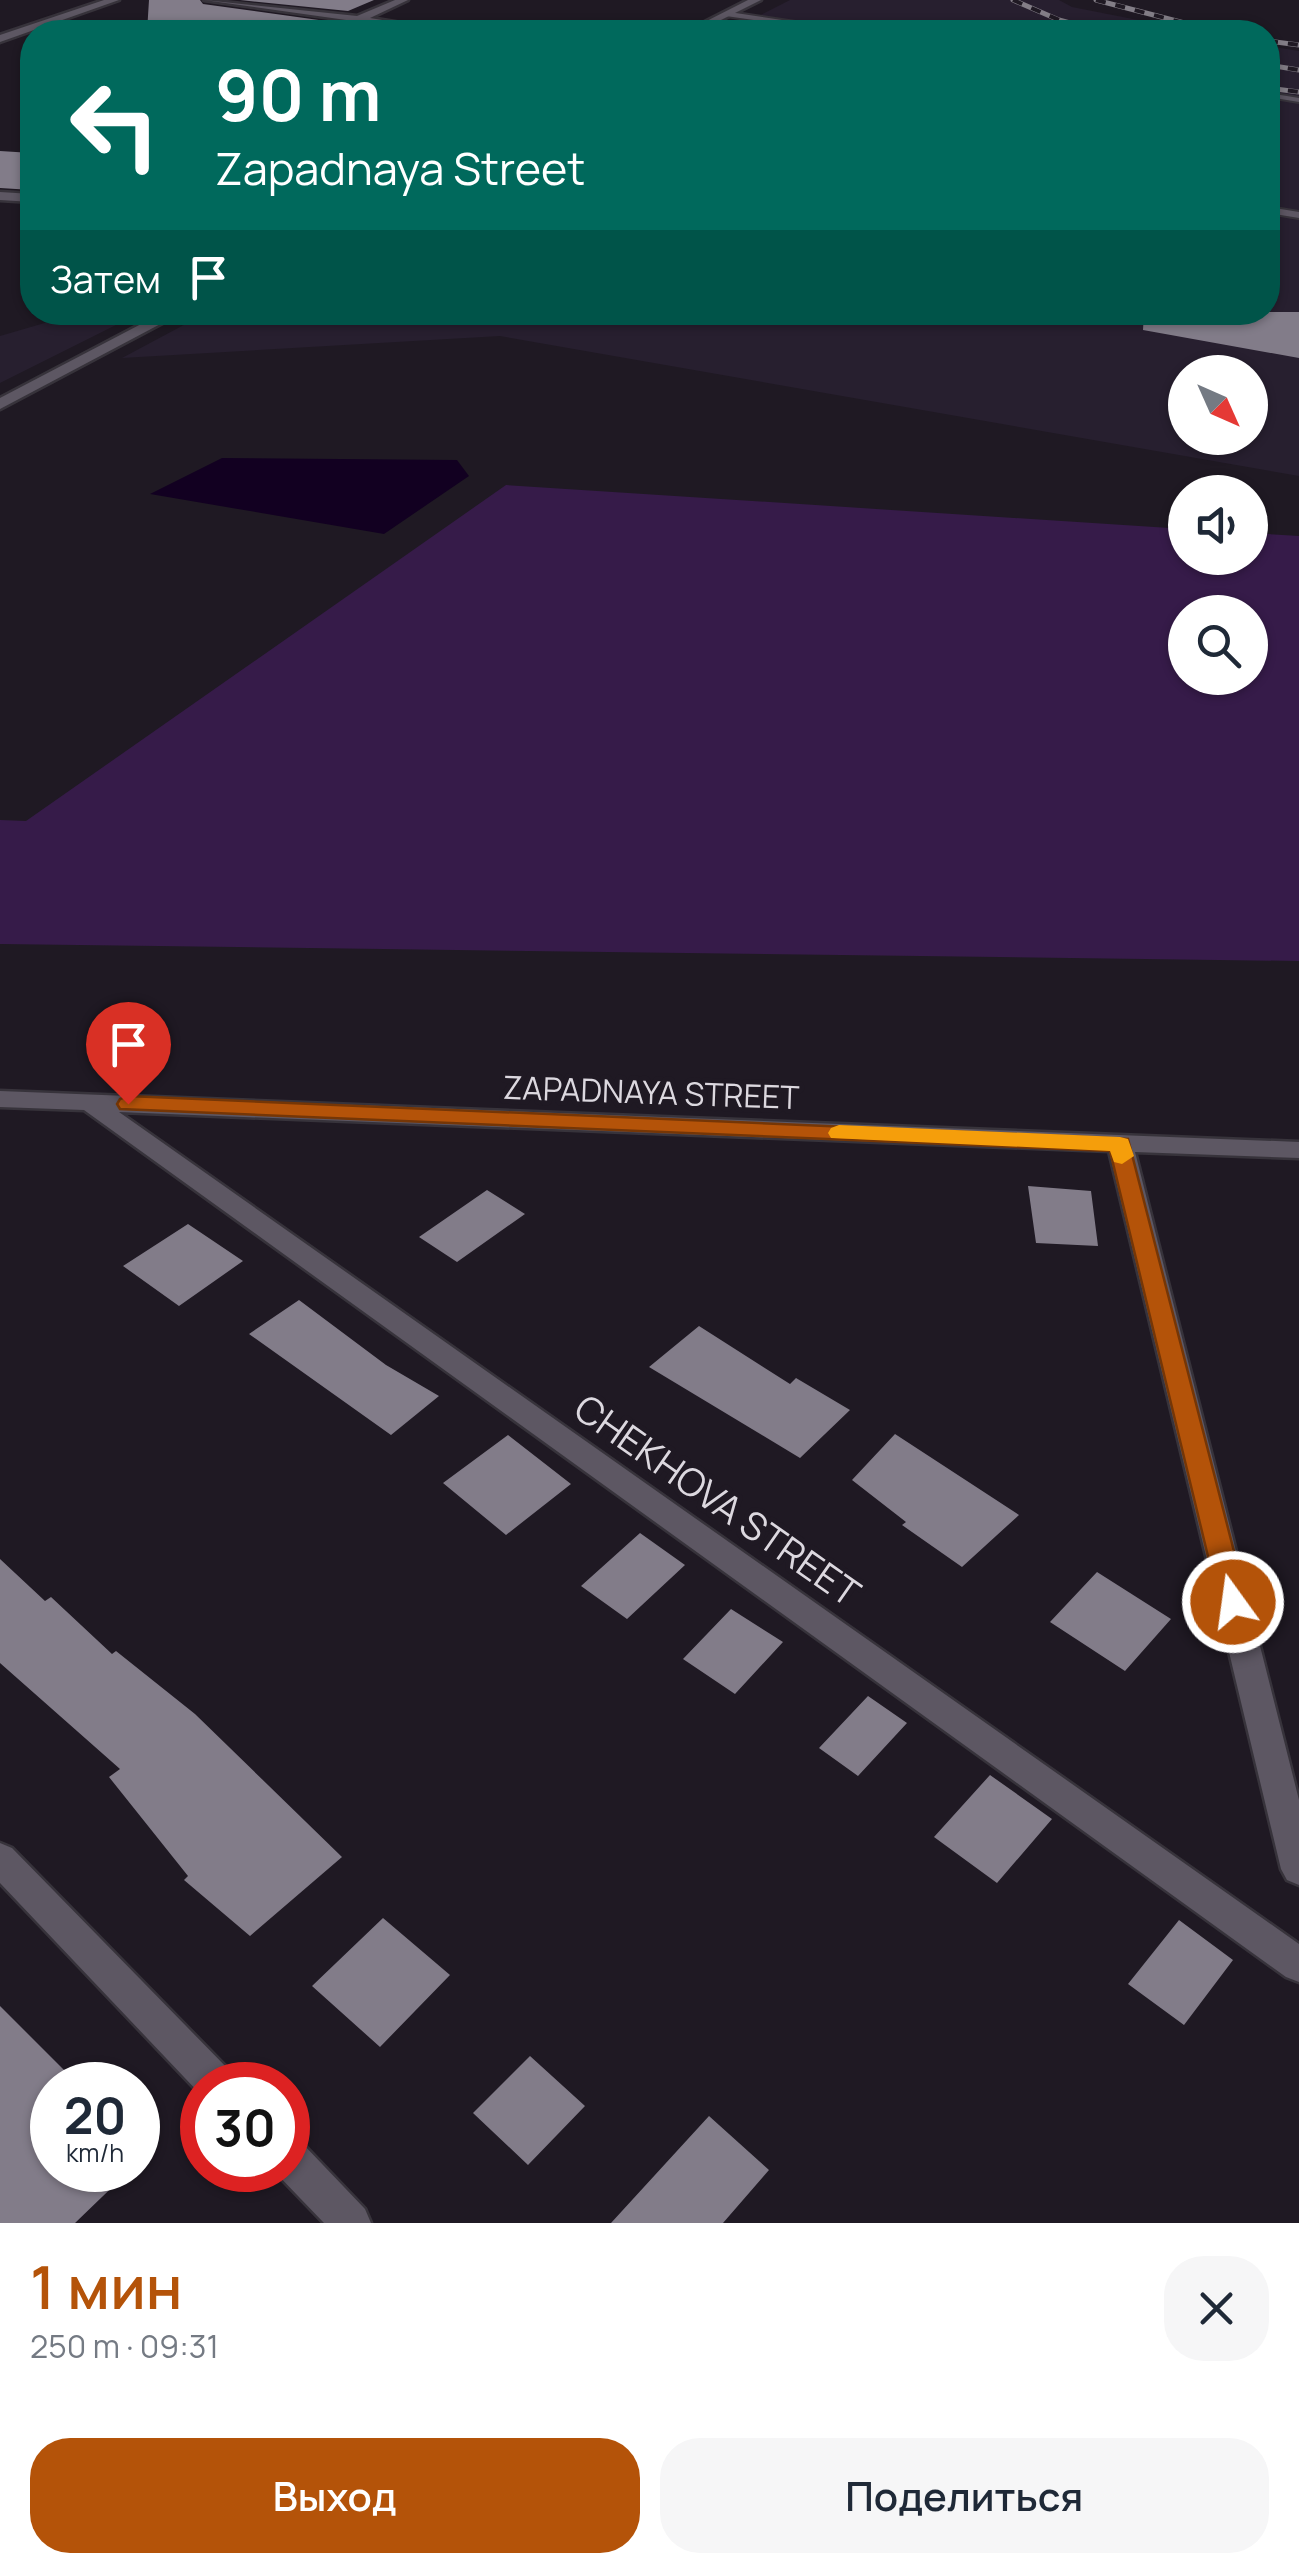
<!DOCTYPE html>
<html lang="ru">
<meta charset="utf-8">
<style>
body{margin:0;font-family:Manrope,sans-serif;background:#f6f6f7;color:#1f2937;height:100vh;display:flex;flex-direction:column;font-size:38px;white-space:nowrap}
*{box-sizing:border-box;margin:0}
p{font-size:32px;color:#747a83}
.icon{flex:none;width:55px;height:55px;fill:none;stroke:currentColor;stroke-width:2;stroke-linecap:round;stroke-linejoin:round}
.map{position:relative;height:2223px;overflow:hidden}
.panel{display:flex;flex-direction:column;background:#fff;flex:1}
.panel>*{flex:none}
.banner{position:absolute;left:20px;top:20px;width:1260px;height:305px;border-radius:40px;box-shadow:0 2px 8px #0004;background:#00695c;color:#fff;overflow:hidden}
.needle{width:65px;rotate:135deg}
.tools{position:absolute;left:1168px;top:355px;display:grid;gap:20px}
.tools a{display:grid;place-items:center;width:100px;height:100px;border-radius:50%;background:#fff;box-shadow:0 2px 8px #0004;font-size:50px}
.speed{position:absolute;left:30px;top:2062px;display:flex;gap:20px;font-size:50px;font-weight:700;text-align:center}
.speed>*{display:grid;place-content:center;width:130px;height:130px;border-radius:50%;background:#fff;box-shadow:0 2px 8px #0004;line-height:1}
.speed small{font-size:25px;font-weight:400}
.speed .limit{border:15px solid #d22;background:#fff;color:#111}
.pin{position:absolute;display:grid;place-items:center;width:85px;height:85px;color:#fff;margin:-102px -42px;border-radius:50% 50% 50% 0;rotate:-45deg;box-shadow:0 0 10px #0007}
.pin .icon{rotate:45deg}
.me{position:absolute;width:110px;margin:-55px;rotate:346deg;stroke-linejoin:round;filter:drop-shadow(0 0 8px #0008)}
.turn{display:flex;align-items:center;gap:35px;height:210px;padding:0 30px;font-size:45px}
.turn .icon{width:130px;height:130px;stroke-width:2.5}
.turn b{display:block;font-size:70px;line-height:85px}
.then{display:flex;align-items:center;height:95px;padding:0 30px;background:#0003;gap:20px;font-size:38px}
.round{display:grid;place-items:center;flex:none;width:105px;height:105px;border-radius:40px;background:#f6f6f7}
.summary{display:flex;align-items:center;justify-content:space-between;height:170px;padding:0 30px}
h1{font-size:60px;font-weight:600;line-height:75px;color:#b45309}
.button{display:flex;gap:20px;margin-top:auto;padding:20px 30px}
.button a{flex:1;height:115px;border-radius:40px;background:#b45309;color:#fff;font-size:40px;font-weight:600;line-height:115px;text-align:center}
.button a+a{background:#f6f6f7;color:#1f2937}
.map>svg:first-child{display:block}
.built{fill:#271f2f;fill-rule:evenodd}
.green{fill:#361b49;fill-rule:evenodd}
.water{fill:#120021}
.building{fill:#827c89}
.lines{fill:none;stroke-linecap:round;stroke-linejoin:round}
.lane-casing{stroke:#37333b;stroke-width:4}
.street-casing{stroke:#37333b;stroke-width:5}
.secondary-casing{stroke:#37333b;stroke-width:5}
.lane{fill:#5d5763;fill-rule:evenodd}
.street{fill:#5d5763;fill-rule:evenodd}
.secondary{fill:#5d5763;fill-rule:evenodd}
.rail-casing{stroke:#837e87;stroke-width:5}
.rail{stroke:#1f1923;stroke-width:4;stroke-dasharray:10;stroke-linecap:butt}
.route{fill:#b45309;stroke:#753606;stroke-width:2.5}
.slow{fill:#f59e0b}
.labels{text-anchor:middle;stroke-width:10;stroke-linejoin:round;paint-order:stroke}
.street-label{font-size:32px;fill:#dcd8df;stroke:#1f1923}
.near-street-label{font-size:38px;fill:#dcd8df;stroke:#1f1923}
</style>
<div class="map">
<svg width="1299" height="2223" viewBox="0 0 1299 2223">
<rect width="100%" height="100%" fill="#1f1923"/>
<!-- built -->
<path class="built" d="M 790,0 L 1059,0 L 1072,7 L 1199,32 L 727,32 Z
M 1268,46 L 1299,51 L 1299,476 L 500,336 L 122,358 L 208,312 L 1268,312 ZM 1185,372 L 1250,372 L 1250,438 L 1185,438 Z
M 79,313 L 140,313 L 0,383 L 0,336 Z"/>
<!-- green -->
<path class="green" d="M 506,485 L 1185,529 L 1185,558 L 1250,558 L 1250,533 L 1299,536 L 1299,961 L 0,944 L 0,820 L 26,821 ZM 1185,612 L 1250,612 L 1250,678 L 1185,678 Z"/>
<!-- water -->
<path class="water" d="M 222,458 L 457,460 L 469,476 L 384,534 L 150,494 Z"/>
<!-- building -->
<path class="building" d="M 149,0 L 200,0 L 203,4 L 326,21 L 300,32 L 147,32 Z
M 240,0 L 374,0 L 348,11 Z
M 0,151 L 32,153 L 32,190 L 0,188 Z
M 1144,312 L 1299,312 L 1299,358 L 1143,330 Z
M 1028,1186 L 1091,1191 L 1098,1246 L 1036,1243 Z
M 487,1190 L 525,1214 L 457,1262 L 419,1237 Z
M 188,1224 L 243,1261 L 179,1306 L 123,1266 Z
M 299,1300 L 386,1365 L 439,1396 L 391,1435 L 249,1334 Z
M 699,1326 L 790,1384 L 796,1378 L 850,1410 L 800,1458 L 649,1367 Z
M 895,1434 L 1019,1515 L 962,1567 L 902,1525 L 906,1522 L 852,1480 Z
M 508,1435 L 571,1484 L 506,1535 L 443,1483 Z
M 640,1533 L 685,1565 L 627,1619 L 581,1586 Z
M 0,1559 L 45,1601 L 51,1597 L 112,1654 L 116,1651 L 195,1714 L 342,1857 L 250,1936 L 184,1880 L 188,1876 L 109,1777 L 120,1769 L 0,1663 Z
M 1097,1572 L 1171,1619 L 1125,1671 L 1050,1622 Z
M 731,1609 L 783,1642 L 735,1694 L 683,1659 Z
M 868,1696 L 907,1723 L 858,1776 L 819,1748 Z
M 990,1775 L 1052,1819 L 997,1883 L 934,1837 Z
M 383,1918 L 450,1975 L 380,2047 L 312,1986 Z
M 1179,1920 L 1233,1960 L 1184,2025 L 1128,1984 Z
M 0,2006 L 79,2085 L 52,2085 L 52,2170 L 130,2170 L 75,2223 L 0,2223 Z
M 530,2056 L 585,2106 L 528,2165 L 473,2113 Z
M 709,2116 L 769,2170 L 723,2223 L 611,2223 Z"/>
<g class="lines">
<defs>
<path id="lane" d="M 729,12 L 849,30 L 853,32 L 838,32 L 726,16 Z
M 1268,93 L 1299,98 L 1299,102 L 1268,97 Z
M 1268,207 L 1299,212 L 1299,218 L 1268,213 Z"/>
<path id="street" d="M 104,0 L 119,0 L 0,42 L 0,35 Z
M 204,0 L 357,16 L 395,0 L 408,0 L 370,18 L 456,32 L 431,32 Z
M 0,1091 L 1299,1142 L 1299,1158 L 1135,1152 L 1299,1800 L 1299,1885 L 1287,1880 L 1281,1869 L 1109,1151 L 119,1112 L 1299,1944 L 1299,1982 L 1286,1977 L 84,1110 L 0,1107 Z
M 0,1843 L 12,1848 L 231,2072 L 237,2085 L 202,2085 L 202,2096 L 0,1883 Z
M 288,2137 L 302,2143 L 365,2209 L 371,2223 L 324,2223 L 274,2171 L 288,2170 Z"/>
<path id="secondary" d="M 748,0 L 761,0 L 697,32 L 685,32 Z
M 0,192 L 32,194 L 32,202 L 0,200 Z
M 164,312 L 183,312 L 0,409 L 0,398 Z"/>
</defs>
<!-- lane casing -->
<use href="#lane" class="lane-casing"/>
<!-- street casing -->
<use href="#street" class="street-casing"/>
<!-- secondary casing -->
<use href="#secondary" class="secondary-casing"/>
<!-- lane -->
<use href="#lane" class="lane"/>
<!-- street -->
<use href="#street" class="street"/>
<!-- secondary -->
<use href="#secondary" class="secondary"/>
<defs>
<path id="rail" d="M 1013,0 L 1059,20 L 1103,32
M 1096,0 L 1219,32
M 1268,41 L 1299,45
M 1268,65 L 1299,70
M 1268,88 L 1299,92"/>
</defs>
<!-- rail casing -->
<use href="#rail" class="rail-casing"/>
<!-- rail -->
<use href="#rail" class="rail"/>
</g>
<!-- route -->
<path class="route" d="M 128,1096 L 1128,1139 L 1247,1602 L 1243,1610 L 1233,1613 L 1223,1610 L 1219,1602 L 1110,1151 L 120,1109 L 117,1104 L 120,1099 Z"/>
<!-- slow -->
<path class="slow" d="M 839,1125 L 1120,1137 L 1128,1139 L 1134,1156 L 1122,1164 L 1114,1162 L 1110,1151 L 831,1138 L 828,1133 L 831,1128 Z"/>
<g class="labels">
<!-- street labels -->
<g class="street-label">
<text transform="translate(651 1093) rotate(2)" y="11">ZAPADNAYA STREET</text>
</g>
<!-- near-street labels -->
<g class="near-street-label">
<text transform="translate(717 1501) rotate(35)" y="13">CHEKHOVA STREET</text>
</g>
</g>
</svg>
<div class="tools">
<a><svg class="needle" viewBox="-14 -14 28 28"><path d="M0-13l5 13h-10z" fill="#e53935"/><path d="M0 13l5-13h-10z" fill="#747a83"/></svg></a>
<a><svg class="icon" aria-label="sound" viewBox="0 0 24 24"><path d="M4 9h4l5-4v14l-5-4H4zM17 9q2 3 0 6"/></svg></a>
<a><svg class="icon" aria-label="search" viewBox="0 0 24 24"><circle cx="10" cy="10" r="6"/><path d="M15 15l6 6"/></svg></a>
</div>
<div class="speed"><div>20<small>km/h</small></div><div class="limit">30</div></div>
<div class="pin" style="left:128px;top:1104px;background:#d93025"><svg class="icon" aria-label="arrive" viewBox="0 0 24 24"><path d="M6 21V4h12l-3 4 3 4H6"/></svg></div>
<svg class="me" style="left:1233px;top:1602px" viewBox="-20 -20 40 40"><circle r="17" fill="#b45309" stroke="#fff" stroke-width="3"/><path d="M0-11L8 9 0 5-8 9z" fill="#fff"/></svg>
<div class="banner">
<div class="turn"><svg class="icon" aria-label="left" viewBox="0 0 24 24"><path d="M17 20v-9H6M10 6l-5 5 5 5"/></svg><div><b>90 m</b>Zapadnaya Street</div></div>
<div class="then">Затем<svg class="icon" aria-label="arrive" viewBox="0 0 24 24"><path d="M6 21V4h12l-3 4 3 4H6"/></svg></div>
</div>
</div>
<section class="panel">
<div class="summary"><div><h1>1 мин</h1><p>250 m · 09:31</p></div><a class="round"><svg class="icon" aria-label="close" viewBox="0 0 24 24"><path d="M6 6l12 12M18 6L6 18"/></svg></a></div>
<div class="button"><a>Выход</a><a>Поделиться</a></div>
</section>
